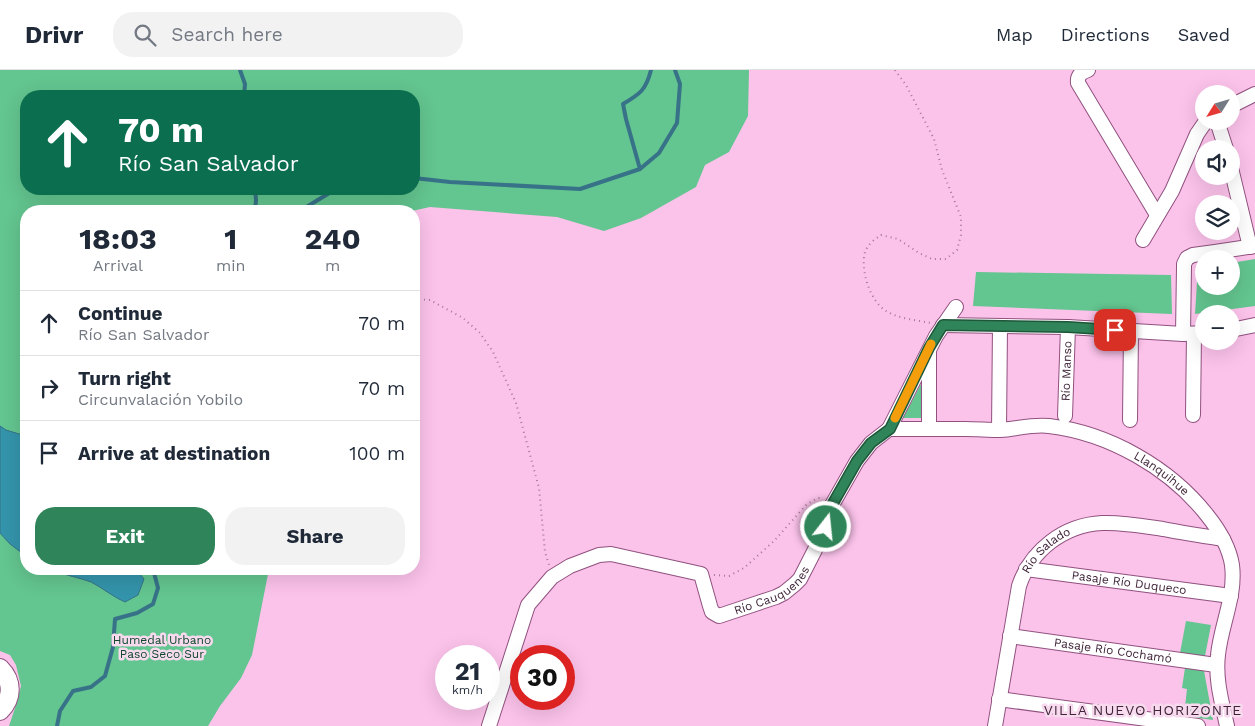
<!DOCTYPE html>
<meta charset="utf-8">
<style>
body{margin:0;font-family:"Work Sans",sans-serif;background:#f2f2f3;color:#1f2937;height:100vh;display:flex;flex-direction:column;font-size:19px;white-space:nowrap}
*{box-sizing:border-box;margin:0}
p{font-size:16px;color:#747a83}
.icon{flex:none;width:28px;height:28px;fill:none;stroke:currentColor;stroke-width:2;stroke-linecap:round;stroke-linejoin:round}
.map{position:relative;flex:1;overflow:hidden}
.side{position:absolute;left:20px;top:135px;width:400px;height:370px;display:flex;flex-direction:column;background:#fff;border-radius:20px;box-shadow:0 5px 20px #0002}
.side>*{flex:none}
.hud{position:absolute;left:20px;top:20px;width:400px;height:105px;border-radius:20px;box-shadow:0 5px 20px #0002;background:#0b6e4f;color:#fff;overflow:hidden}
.needle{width:32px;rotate:233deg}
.buttons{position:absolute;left:1195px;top:15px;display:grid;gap:10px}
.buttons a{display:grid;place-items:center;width:45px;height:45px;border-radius:50%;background:#fff;box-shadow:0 5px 20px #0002;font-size:25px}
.speed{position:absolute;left:435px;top:575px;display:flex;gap:10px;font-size:25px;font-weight:700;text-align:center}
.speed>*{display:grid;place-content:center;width:65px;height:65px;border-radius:50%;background:#fff;box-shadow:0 5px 20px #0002;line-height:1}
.speed small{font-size:12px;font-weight:400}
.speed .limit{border:8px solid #d22;background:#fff;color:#111}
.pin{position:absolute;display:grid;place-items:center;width:42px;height:42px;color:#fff;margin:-21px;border-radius:10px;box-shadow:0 2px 8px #0006}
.me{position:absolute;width:55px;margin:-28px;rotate:16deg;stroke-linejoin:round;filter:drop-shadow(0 0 4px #0008)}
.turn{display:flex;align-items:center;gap:18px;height:105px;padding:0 15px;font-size:22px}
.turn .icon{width:65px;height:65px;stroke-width:2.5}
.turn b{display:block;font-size:35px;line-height:42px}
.eta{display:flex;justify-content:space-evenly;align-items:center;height:85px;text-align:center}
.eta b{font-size:30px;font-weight:700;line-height:35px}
.button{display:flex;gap:10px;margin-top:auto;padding:10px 15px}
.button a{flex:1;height:58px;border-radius:20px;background:#2f8559;color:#fff;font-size:20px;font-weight:700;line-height:58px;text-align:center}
.button a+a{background:#f2f2f3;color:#1f2937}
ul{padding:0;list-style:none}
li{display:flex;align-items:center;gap:15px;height:65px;padding:0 15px;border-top:1px solid #e0e1e3}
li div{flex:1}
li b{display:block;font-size:19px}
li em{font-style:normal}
header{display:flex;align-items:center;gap:30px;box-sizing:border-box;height:70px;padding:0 25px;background:#fff;border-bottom:1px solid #e0e1e3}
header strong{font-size:24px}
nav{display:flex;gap:28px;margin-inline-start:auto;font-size:18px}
.search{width:350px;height:45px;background:#f2f2f3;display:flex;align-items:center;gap:12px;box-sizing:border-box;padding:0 18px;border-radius:20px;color:#747a83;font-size:19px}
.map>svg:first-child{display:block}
.green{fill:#63c58f;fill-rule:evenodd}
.water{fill:#3494ab;stroke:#377288}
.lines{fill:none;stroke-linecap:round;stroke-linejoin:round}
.stream{stroke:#377288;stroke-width:4}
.minor-casing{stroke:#90517f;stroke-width:16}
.major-casing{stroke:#90517f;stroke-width:20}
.path{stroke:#a57998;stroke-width:2;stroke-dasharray:1 4;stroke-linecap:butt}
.minor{stroke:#fff;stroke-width:14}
.major{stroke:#fff;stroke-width:18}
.route-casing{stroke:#1f563a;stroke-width:12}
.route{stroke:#2f8559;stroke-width:9}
.slow{stroke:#f59e0b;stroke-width:9}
.labels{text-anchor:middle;stroke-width:5;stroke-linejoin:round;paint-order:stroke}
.street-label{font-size:12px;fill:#3f2438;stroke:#f7daee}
.park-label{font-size:12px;fill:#0e472b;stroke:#f7daee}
.neighbourhood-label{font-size:14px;letter-spacing:1px;fill:#3f2438;stroke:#f7daee}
</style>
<header>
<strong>Drivr</strong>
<div class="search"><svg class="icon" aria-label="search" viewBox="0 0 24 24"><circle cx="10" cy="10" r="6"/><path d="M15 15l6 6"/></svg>Search here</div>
<nav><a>Map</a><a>Directions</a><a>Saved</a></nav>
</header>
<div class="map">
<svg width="1255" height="656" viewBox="0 0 1255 656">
<rect width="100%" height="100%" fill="#fbc2ea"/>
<!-- green -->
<path class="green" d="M 0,0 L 749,0 L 748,46 L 729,82 L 705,95 L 696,117 L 641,148 L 604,161 L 557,147 L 430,137 L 412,141 L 26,141 L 26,499 L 269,499 L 252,585 L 241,608 L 220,636 L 208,656 L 9,656 L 17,632 L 21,616 L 16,595 L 10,585 L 0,581 ZM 26,26 L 414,26 L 414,119 L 26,119 Z
M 1255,189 L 1255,236 L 1195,244 L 1198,197 L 1204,197 L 1204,216 L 1231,216 L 1231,193 Z
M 976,202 L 1171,205 L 1172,244 L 973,236 Z
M 921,314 L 924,348 L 903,348 Z
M 1186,551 L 1211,555 L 1205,586 L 1180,583 Z
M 1185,598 L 1204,601 L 1213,650 L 1184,646 L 1187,619 L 1182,618 Z"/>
<!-- water -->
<path class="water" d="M 0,356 L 6,360 L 26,366 L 26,486 L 10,474 L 0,463 Z
M 50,499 L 136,499 L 144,509 L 138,525 L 125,532 C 113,527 103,518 91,512 C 78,507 63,505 50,499 Z"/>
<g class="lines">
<!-- stream -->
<path class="stream" d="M 240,0 L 245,14 L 244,26
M 640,99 L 626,49 L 623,34 C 640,24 646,20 651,0
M 414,108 L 450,112 L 580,119 L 640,99 L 659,83 L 677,53 L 680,14 L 675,0
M 255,141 L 256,130 L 255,119
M 303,141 L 308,136 L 336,119
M 57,656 L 60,641 L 73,621 L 91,617 L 105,606 L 113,577 L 115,549 L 137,543 L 153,534 L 158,518 L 153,499"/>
<defs>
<g id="minor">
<path d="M 1088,0 C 1082,2 1077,5 1078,13 L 1157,145"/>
<path d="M 1231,36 L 1255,24"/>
<path d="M 1217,51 L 1226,79"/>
<path d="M 1231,98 L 1250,177"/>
<path d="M 1143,170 L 1172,121 L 1197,64 L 1206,51"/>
<path d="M 943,255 L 1068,257 L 1183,264 L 1204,263"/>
<path d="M 1231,260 L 1255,255"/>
<path d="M 1183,264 L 1184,197 L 1184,194 L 1187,188 L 1193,185 L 1215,182 L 1255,176"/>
<path d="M 929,283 L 929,359"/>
<path d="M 1193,345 L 1194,264"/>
<path id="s1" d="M 1065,346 L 1068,257"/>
<path d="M 1130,350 L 1131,261"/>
<path id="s2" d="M 889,359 C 915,359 940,359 965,359 C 977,359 988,360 1000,360 C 1016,359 1033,354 1049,356 C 1109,363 1170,398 1207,445 C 1219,460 1229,476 1232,495 C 1236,526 1221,555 1218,585 C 1215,609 1222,633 1227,656"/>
<path d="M 889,359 L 936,266 L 956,237"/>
<path d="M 999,360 L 1000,256"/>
<path id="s3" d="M 1026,499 L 1231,526"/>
<path id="s4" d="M 1010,566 L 1216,595"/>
<path d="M 999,629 L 1198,656"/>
<path id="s5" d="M 489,656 L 528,535 L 552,507 L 570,496 L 599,485 L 611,484 L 701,504 L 710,536 L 712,542 L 719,546 L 776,527 L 784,523 L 795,514 L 800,509 L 821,468 L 826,457 L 832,435 L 857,391 L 871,373 L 889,359"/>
<path id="s6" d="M 995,656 L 1019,516 C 1031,480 1064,455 1102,453 C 1122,452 1143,456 1163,459 C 1183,463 1203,466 1223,469"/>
</g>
<path id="major" d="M 0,598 C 13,611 13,628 0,641"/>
</defs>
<!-- minor casing -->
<use href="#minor" class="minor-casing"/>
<!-- major casing -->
<use href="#major" class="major-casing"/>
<!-- path -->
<path class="path" d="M 895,0 L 906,15 L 934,69 L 942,100 L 961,147 L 961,165 L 957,180 L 946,189 L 932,189 L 919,183 L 898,169 L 881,165 C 875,169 868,174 865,182 C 860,200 870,231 886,241 C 899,249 916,250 931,253
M 414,229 L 430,230 L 463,248 L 480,263 L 493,282 L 516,333 L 539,418 L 545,482 L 549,495
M 714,505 L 729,506 L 744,498 L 774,471 L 807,434 L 818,428 L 821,428"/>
<!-- minor -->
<use href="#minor" class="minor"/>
<!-- major -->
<use href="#major" class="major"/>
</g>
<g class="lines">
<defs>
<path id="route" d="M 826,457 L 832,435 L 857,391 L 871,373 L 890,359 L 929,278 L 943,255 L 1068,257 L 1115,260"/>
</defs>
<!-- route casing -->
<use href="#route" class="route-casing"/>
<!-- route -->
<use href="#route" class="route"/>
<!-- slow -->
<path class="slow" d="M 895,348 L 931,274"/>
</g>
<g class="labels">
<!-- street labels -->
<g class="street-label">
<text dy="4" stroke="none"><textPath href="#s1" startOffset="45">Río Manso</textPath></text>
<text dy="4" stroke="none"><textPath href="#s2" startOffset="284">Llanquihue</textPath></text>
<text dy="4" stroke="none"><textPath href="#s6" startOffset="188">Río Salado</textPath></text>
<text dy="4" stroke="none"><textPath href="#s3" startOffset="104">Pasaje Río Duqueco</textPath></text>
<text dy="4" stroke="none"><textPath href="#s5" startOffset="428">Río Cauquenes</textPath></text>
<text dy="4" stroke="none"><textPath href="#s4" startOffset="104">Pasaje Río Cochamó</textPath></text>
</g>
<!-- park labels -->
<g class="park-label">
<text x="162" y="574">Humedal Urbano<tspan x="162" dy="14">Paso Seco Sur</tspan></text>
</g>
<!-- neighbourhood labels -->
<g class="neighbourhood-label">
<text x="1143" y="645">VILLA NUEVO HORIZONTE</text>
</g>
</g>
</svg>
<div class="buttons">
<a><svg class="needle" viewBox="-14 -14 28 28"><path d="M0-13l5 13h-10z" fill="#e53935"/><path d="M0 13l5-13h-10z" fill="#747a83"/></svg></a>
<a><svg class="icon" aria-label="sound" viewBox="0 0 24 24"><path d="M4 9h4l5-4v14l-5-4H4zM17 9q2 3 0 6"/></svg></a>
<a><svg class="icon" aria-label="layers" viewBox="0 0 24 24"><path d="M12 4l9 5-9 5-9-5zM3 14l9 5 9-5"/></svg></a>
<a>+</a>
<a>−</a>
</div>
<div class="speed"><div>21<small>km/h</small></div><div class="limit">30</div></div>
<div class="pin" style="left:1115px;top:260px;background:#d93025"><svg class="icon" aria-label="arrive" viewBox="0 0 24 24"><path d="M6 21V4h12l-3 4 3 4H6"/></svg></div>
<svg class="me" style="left:826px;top:457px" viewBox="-20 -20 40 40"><circle r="17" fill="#2f8559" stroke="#fff" stroke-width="3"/><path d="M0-11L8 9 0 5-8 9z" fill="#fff"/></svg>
<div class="hud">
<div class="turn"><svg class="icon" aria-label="ahead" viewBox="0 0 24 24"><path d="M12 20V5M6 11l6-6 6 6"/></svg><div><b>70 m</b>Río San Salvador</div></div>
</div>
<section class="side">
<div class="eta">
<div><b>18:03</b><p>Arrival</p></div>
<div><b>1</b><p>min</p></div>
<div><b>240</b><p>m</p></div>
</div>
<ul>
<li><svg class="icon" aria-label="ahead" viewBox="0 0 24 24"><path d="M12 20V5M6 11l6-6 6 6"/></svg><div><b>Continue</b><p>Río San Salvador</p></div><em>70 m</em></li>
<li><svg class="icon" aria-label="right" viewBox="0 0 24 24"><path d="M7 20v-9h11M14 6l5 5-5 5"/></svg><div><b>Turn right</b><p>Circunvalación Yobilo</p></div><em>70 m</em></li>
<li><svg class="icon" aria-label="arrive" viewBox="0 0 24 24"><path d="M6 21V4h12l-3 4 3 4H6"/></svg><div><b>Arrive at destination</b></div><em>100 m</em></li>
</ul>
<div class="button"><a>Exit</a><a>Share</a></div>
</section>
</div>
